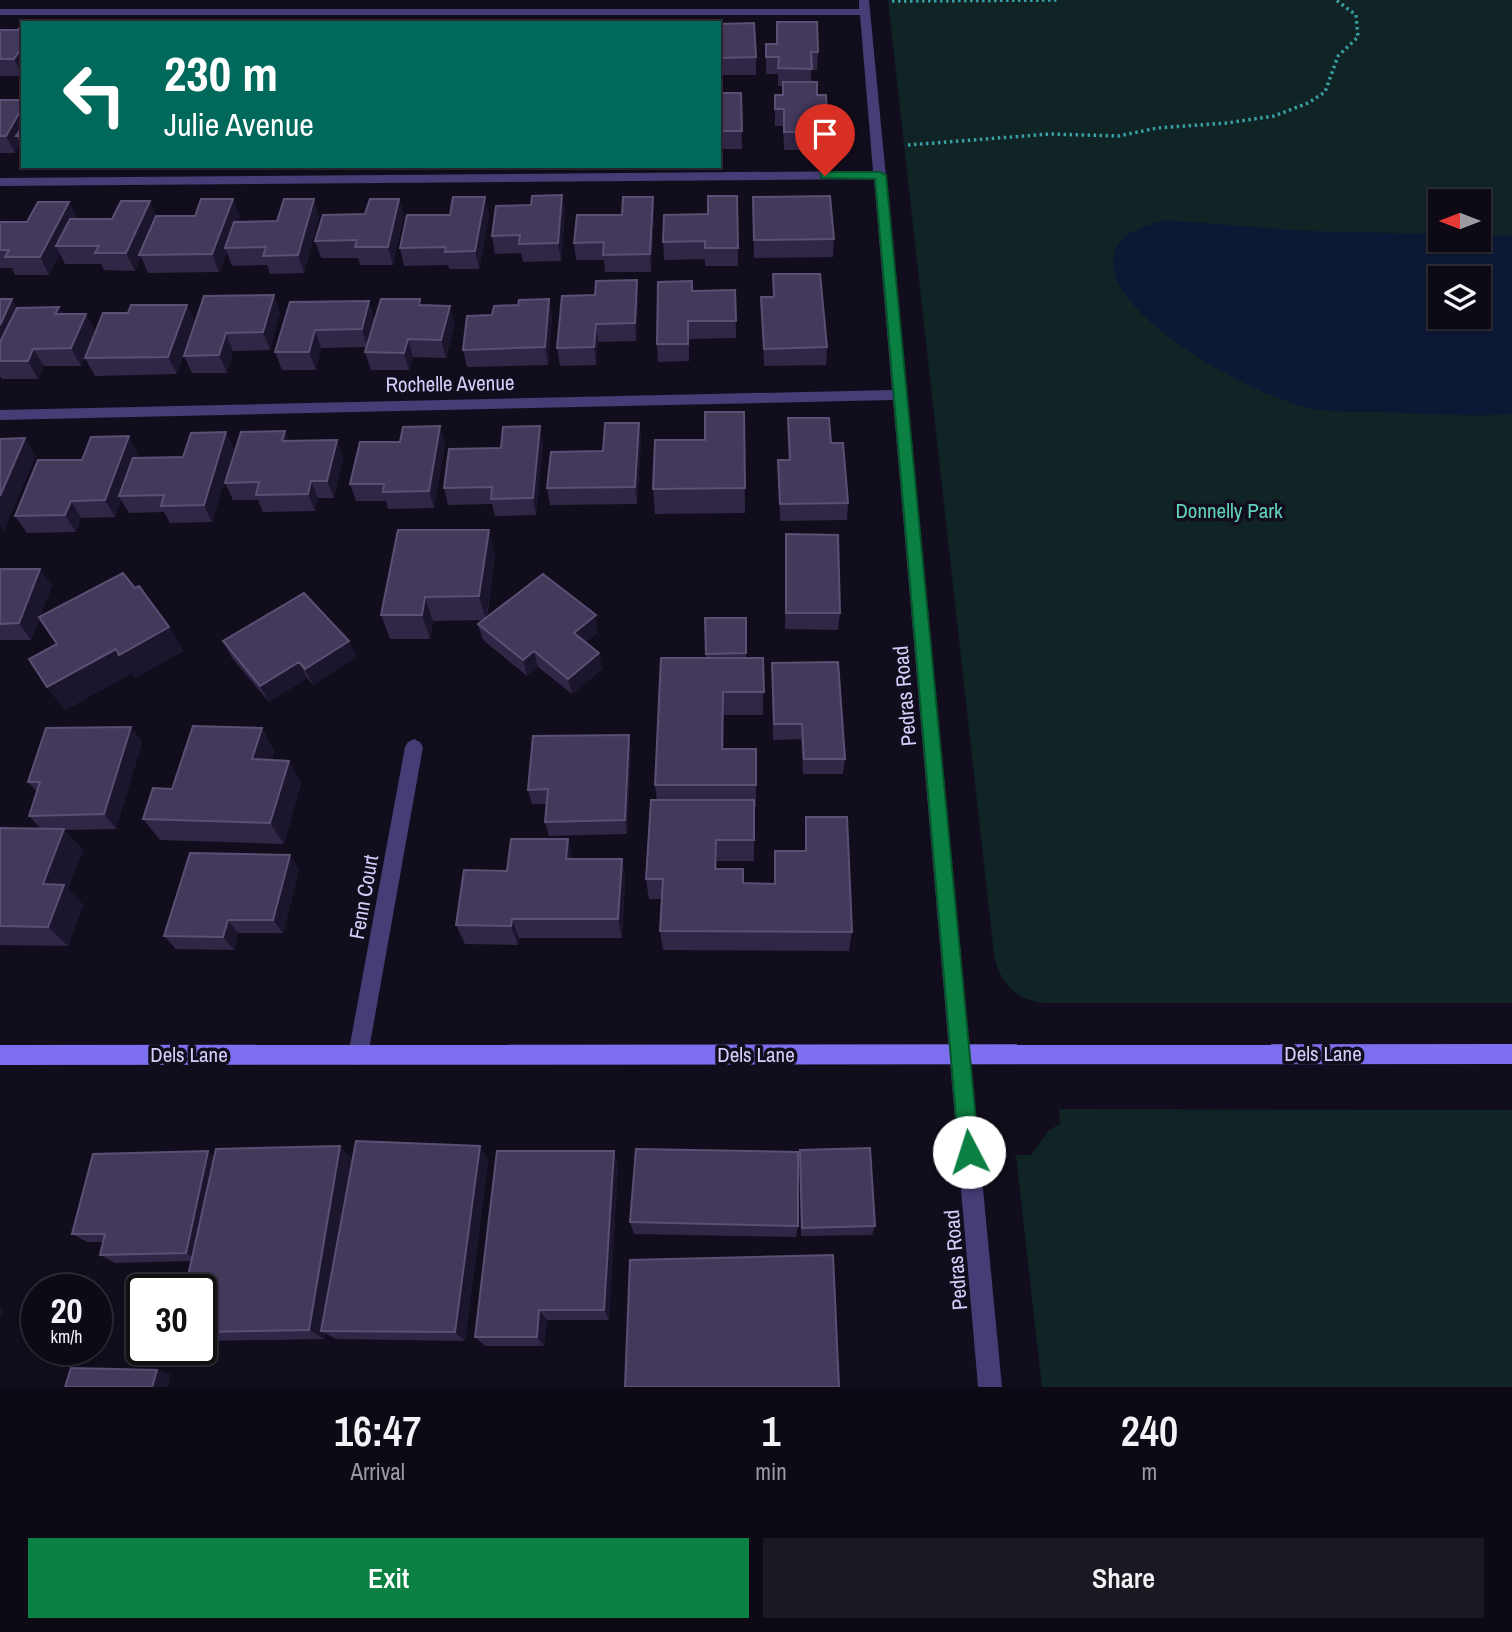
<!DOCTYPE html>
<style>
body{margin:0;font-family:"Archivo Narrow",sans-serif;background:#1b1822;color:#f1f3f6;height:100vh;display:flex;flex-direction:column;font-size:26px;white-space:nowrap}
*{box-sizing:border-box;margin:0}
p{font-size:23px;color:#9a9aa0}
.icon{flex:none;width:38px;height:38px;fill:none;stroke:currentColor;stroke-width:2;stroke-linecap:round;stroke-linejoin:round}
.map{position:relative;height:1387px;overflow:hidden}
.drawer{display:flex;flex-direction:column;background:#0d0a15;flex:1}
.drawer>*{flex:none}
.top-card{position:absolute;left:21px;top:21px;width:700px;height:147px;border-radius:0px;box-shadow:0 2px 5px #0004,0 0 0 2px #2d2b34;background:#00695c;color:#fff;overflow:hidden}
.needle{width:46px;rotate:270deg}
.tools{position:absolute;left:1428px;top:189px;display:grid;gap:14px}
.tools a{display:grid;place-items:center;width:63px;height:63px;border-radius:0px;background:#0d0a15;box-shadow:0 2px 5px #0004,0 0 0 2px #2d2b34;font-size:35px}
.speed{position:absolute;left:21px;top:1274px;display:flex;gap:14px;font-size:35px;font-weight:700;text-align:center}
.speed>*{display:grid;place-content:center;width:91px;height:91px;border-radius:50%;background:#0d0a15;box-shadow:0 2px 5px #0004,0 0 0 2px #2d2b34;line-height:1}
.speed small{font-size:18px;font-weight:400}
.speed .limit{border:4px solid #111;border-radius:10px;background:#fff;color:#111}
.pin{position:absolute;display:grid;place-items:center;width:60px;height:60px;color:#fff;margin:-72px -30px;border-radius:50% 50% 50% 0;rotate:-45deg;box-shadow:0 0 7px #0007}
.pin .icon{rotate:45deg}
.me{position:absolute;width:77px;margin:-38px;rotate:355deg;stroke-linejoin:round;filter:drop-shadow(0 0 5px #0008)}
.turn{display:flex;align-items:center;gap:24px;height:147px;padding:0 28px;font-size:32px}
.turn .icon{width:91px;height:91px;stroke-width:2.5}
.turn b{display:block;font-size:49px;line-height:60px}
.eta{display:flex;justify-content:space-evenly;align-items:center;height:119px;text-align:center}
.eta b{font-size:42px;font-weight:600;line-height:49px}
.action{display:flex;gap:14px;margin-top:auto;padding:14px 28px}
.action a{flex:1;height:80px;border-radius:0px;background:#0b8043;color:#fff;font-size:28px;font-weight:600;line-height:80px;text-align:center}
.action a+a{background:#1b1822;color:#f1f3f6}
.map>svg:first-child{display:block}
.green{fill:#112425;fill-rule:evenodd}
.water{fill:#0d1835;fill-rule:evenodd}
.lines{fill:none;stroke-linecap:round;stroke-linejoin:round}
.path{stroke:#399fa2;stroke-width:3.5;stroke-dasharray:2.5 3.5;stroke-linecap:butt}
.street{fill:#443d76;fill-rule:evenodd}
.secondary{fill:#7d6fef;fill-rule:evenodd}
.wall{fill:#302747}
.shaded-wall{fill:#1c152e}
.building{fill:#42395b;stroke:#595074;stroke-width:2}
.route{fill:#0b8043;stroke:#07532c;stroke-width:2}
.labels{text-anchor:middle;stroke-width:7;stroke-linejoin:round;paint-order:stroke}
.street-label{font-size:21px;fill:#d6cdfa;stroke:#110d1c}
.park-label{font-size:21px;fill:#62d1be;stroke:#110d1c}
</style>
<div class="map">
<svg width="1512" height="1387" viewBox="0 0 1512 1387">
<rect width="100%" height="100%" fill="#110d1c"/>
<!-- green -->
<path class="green" d="M 888,0 L 1512,0 L 1512,1003 L 1045,1003 C 1016,1001 999,982 994,954 ZM 1440,201 L 1479,201 L 1479,240 L 1440,240 ZM 1440,278 L 1479,278 L 1479,317 L 1440,317 Z
M 1059,1109 L 1512,1110 L 1512,1387 L 1042,1387 L 1016,1155 L 1031,1155 L 1049,1130 L 1060,1124 Z"/>
<!-- water -->
<path class="water" d="M 1165,220 L 1306,231 L 1440,234 L 1440,240 L 1479,240 L 1479,235 L 1512,236 L 1512,414 C 1469,417 1427,414 1384,412 C 1359,412 1333,413 1309,408 C 1263,400 1081,307 1118,244 C 1127,230 1150,225 1165,220 ZM 1440,278 L 1479,278 L 1479,317 L 1440,317 Z"/>
<g class="lines">
<!-- path -->
<path class="path" d="M 892,1 L 1060,0
M 908,145 L 1050,134 L 1119,136 L 1157,128 L 1227,123 L 1274,116 L 1308,103 L 1325,92 L 1338,56 L 1358,37 L 1356,15 L 1336,0"/>
<!-- street -->
<path class="street" d="M 859,0 L 869,0 L 1002,1387 L 978,1387 L 893,400 L 0,420 L 0,410 L 892,390 L 874,179 L 0,186 L 0,178 L 873,171 L 860,15 L 0,15 L 0,9 L 859,9 Z
M 414,739 L 420,742 L 423,747 L 368,1055 L 365,1062 L 358,1065 L 351,1062 L 348,1055 L 405,747 L 408,742 Z"/>
<!-- secondary -->
<path class="secondary" d="M 1512,1044 L 1512,1064 L 0,1065 L 0,1045 Z"/>
</g>
<!-- wall -->
<path class="wall" d="M 23,24 L 23,76 L 0,76 L 0,30 L 18,30 Z
M 719,24 L 756,57 L 756,75 L 720,75 Z
M 766,44 L 818,52 L 817,70 L 811,70 L 811,82 L 817,95 L 828,132 L 827,150 L 784,150 L 783,126 L 775,126 L 775,95 L 783,95 L 783,86 L 778,86 L 778,74 L 766,74 Z
M 719,93 L 741,93 L 742,149 L 719,149 Z
M 0,100 L 23,100 L 23,149 L 20,144 L 15,153 L 0,153 Z
M 562,195 L 565,213 L 561,261 L 523,262 L 521,253 L 495,254 L 492,236 L 531,205 Z
M 737,196 L 738,266 L 705,266 L 705,259 L 664,260 L 663,242 Z
M 485,197 L 489,215 L 479,269 L 449,269 L 448,265 L 404,266 L 400,248 L 450,215 Z
M 653,197 L 654,214 L 651,272 L 605,272 L 604,260 L 576,260 L 574,243 Z
M 753,197 L 834,239 L 833,257 L 754,258 Z
M 399,199 L 404,216 L 393,265 L 360,265 L 358,258 L 321,258 L 315,241 L 365,214 Z
M 69,202 L 77,219 L 112,219 L 157,216 L 240,216 L 238,222 L 277,221 L 319,216 L 304,273 L 270,274 L 267,265 L 232,266 L 227,252 L 219,272 L 148,273 L 141,257 L 135,271 L 104,270 L 101,264 L 65,264 L 60,254 L 49,275 L 15,275 L 12,268 L 0,268 L 0,222 L 27,222 Z
M 773,274 L 827,347 L 826,365 L 764,366 L 761,297 L 773,297 Z
M 637,280 L 638,298 L 636,341 L 598,342 L 596,365 L 560,366 L 557,348 L 595,295 Z
M 735,290 L 736,338 L 689,339 L 689,361 L 658,362 L 657,344 L 692,291 Z
M 204,296 L 280,312 L 270,350 L 233,351 L 227,373 L 192,373 L 184,356 Z
M 0,299 L 17,308 L 59,307 L 63,314 L 86,314 L 95,332 L 81,366 L 44,366 L 38,379 L 2,379 L 0,376 Z
M 549,299 L 552,317 L 548,365 L 467,367 L 463,350 L 518,305 Z
M 369,301 L 374,319 L 369,340 L 422,305 L 455,324 L 446,358 L 413,357 L 409,370 L 371,370 L 365,352 L 367,347 L 321,348 L 316,370 L 282,370 L 275,352 Z
M 187,305 L 195,322 L 177,374 L 95,376 L 85,358 L 128,313 Z
M 744,412 L 745,513 L 655,514 L 653,489 L 705,440 Z
M 788,418 L 831,443 L 848,503 L 847,520 L 780,521 L 778,460 L 789,460 Z
M 639,423 L 641,440 L 637,504 L 550,505 L 547,488 L 603,451 Z
M 285,431 L 289,441 L 337,440 L 343,458 L 334,498 L 318,498 L 315,511 L 263,512 L 258,500 L 233,500 L 225,483 Z
M 445,444 L 434,508 L 388,509 L 386,501 L 356,501 L 350,484 Z
M 543,444 L 536,515 L 495,516 L 492,504 L 448,505 L 444,488 L 501,448 Z
M 234,449 L 212,522 L 170,523 L 164,512 L 129,513 L 121,500 L 115,517 L 81,518 L 76,532 L 27,533 L 15,516 L 82,460 L 138,453 L 136,458 L 183,457 Z
M 786,534 L 840,613 L 838,630 L 785,629 Z
M 495,554 L 487,617 L 598,632 L 586,642 L 599,653 L 602,669 L 572,694 L 538,667 L 527,676 L 483,640 L 478,624 L 482,620 L 433,621 L 430,639 L 390,639 L 381,615 Z
M 0,569 L 52,585 L 40,617 L 135,588 L 169,627 L 183,651 L 135,678 L 132,673 L 65,710 L 47,687 L 57,644 L 40,617 L 31,640 L 0,640 Z
M 705,618 L 746,618 L 746,658 L 763,658 L 763,715 L 724,715 L 724,749 L 756,749 L 756,807 L 754,807 L 754,861 L 717,861 L 717,869 L 743,883 L 775,884 L 775,851 L 805,851 L 806,817 L 852,932 L 849,951 L 663,950 L 660,931 L 662,899 L 649,899 L 646,879 L 657,800 L 655,785 L 706,658 Z
M 223,641 L 349,641 L 356,657 L 313,685 L 307,678 L 269,702 L 232,658 Z
M 772,663 L 845,759 L 843,774 L 803,774 L 801,739 L 773,740 Z
M 131,727 L 142,742 L 116,829 L 64,830 L 83,850 L 68,889 L 83,905 L 68,946 L 0,945 L 0,828 L 41,829 L 29,816 L 37,792 L 28,782 Z
M 262,728 L 274,751 L 272,760 L 289,761 L 301,783 L 284,844 L 160,840 L 143,819 L 172,789 Z
M 631,750 L 627,834 L 549,836 L 545,822 L 547,804 L 532,804 L 528,790 Z
M 573,859 L 622,859 L 625,879 L 622,938 L 519,938 L 518,945 L 465,944 L 456,925 L 507,871 Z
M 299,869 L 283,933 L 238,933 L 234,950 L 176,949 L 164,936 Z
M 800,1150 L 875,1226 L 872,1235 L 801,1236 L 799,1159 Z
M 215,1156 L 352,1159 L 488,1160 L 465,1341 L 336,1339 L 325,1333 L 324,1339 L 201,1341 L 201,1290 L 191,1261 L 115,1263 L 100,1255 L 103,1242 L 87,1242 L 72,1234 Z
M 618,1165 L 609,1320 L 547,1320 L 544,1346 L 485,1346 L 475,1337 Z
M 630,1222 L 798,1226 L 796,1237 L 634,1234 Z"/>
<!-- shaded-wall -->
<path class="shaded-wall" d="M 23,46 L 22,76 L 14,59 Z
M 23,106 L 23,136 L 16,136 L 20,144 L 15,153 L 6,136 Z
M 562,195 L 565,213 L 561,261 L 558,243 Z
M 485,197 L 489,215 L 479,269 L 475,251 Z
M 653,197 L 654,214 L 651,272 L 650,254 Z
M 233,199 L 240,216 L 228,248 L 225,248 L 227,252 L 219,272 L 212,254 Z
M 314,199 L 319,216 L 304,273 L 298,255 Z
M 399,199 L 404,216 L 393,265 L 388,247 Z
M 150,201 L 158,219 L 139,255 L 141,257 L 135,271 L 126,253 Z
M 69,202 L 78,220 L 56,246 L 60,254 L 49,275 L 40,257 Z
M 637,280 L 638,298 L 636,341 L 635,323 Z
M 274,295 L 280,312 L 270,350 L 263,332 Z
M 12,299 L 22,317 L 0,350 L 0,325 Z
M 549,299 L 552,317 L 548,365 L 545,347 Z
M 369,301 L 374,319 L 367,347 L 362,329 Z
M 187,305 L 195,322 L 177,374 L 168,357 Z
M 450,306 L 455,324 L 446,358 L 441,340 Z
M 59,307 L 68,325 L 55,314 Z
M 86,314 L 95,332 L 81,366 L 71,348 Z
M 596,324 L 598,342 L 596,365 L 594,347 Z
M 315,330 L 321,348 L 316,370 L 309,352 Z
M 226,333 L 233,351 L 227,373 L 219,355 Z
M 408,339 L 413,357 L 409,370 L 404,353 Z
M 33,349 L 44,366 L 38,379 L 28,361 Z
M 639,423 L 641,440 L 637,504 L 635,487 Z
M 440,426 L 445,444 L 434,508 L 429,491 Z
M 540,426 L 543,444 L 536,515 L 533,498 Z
M 285,431 L 292,448 L 282,441 Z
M 226,432 L 234,449 L 212,522 L 204,505 Z
M 129,436 L 138,453 L 123,496 L 119,496 L 121,500 L 115,517 L 105,500 Z
M 25,438 L 36,456 L 4,531 L 0,525 L 0,496 Z
M 337,440 L 343,458 L 334,498 L 327,481 Z
M 311,481 L 318,498 L 315,511 L 308,494 Z
M 71,501 L 81,518 L 76,532 L 65,515 Z
M 489,530 L 495,554 L 486,620 L 479,596 Z
M 40,569 L 52,585 L 31,640 L 19,623 Z
M 425,597 L 433,621 L 430,639 L 422,615 Z
M 596,615 L 598,632 L 577,649 L 574,633 Z
M 169,627 L 183,651 L 135,678 L 132,673 L 65,710 L 47,687 L 116,649 Z
M 349,641 L 356,657 L 313,685 L 305,669 Z
M 534,651 L 538,667 L 527,676 L 523,660 Z
M 599,653 L 602,669 L 572,694 L 568,679 Z
M 299,662 L 307,678 L 269,702 L 260,686 Z
M 723,692 L 724,715 L 723,771 L 722,749 Z
M 131,727 L 142,742 L 116,829 L 104,814 Z
M 262,728 L 274,751 L 265,781 L 252,759 Z
M 629,735 L 631,750 L 627,834 L 625,820 Z
M 289,761 L 301,783 L 284,844 L 270,823 Z
M 64,829 L 83,850 L 68,889 L 83,905 L 68,946 L 48,927 L 43,884 Z
M 568,839 L 573,860 L 566,859 Z
M 290,855 L 299,869 L 283,933 L 273,920 Z
M 622,859 L 625,879 L 622,938 L 618,919 Z
M 512,919 L 519,938 L 518,945 L 511,926 Z
M 228,920 L 238,933 L 234,950 L 223,937 Z
M 340,1146 L 353,1160 L 321,1331 L 325,1333 L 324,1339 L 309,1330 Z
M 480,1146 L 488,1160 L 465,1341 L 455,1332 Z
M 208,1151 L 220,1161 L 199,1261 L 186,1253 Z
M 614,1151 L 618,1165 L 609,1320 L 604,1310 Z
M 0,1308 L 3,1310 L 0,1320 Z
M 539,1310 L 547,1320 L 544,1346 L 537,1337 Z
M 157,1370 L 171,1375 L 168,1387 L 152,1387 Z"/>
<!-- building -->
<path class="building" d="M 61,22 L 99,22 L 98,23 Z
M 305,22 L 334,22 L 305,23 Z
M 587,22 L 616,22 L 616,23 Z
M 622,22 L 664,22 L 621,23 Z
M 777,22 L 817,22 L 818,52 L 811,52 L 812,69 L 778,68 L 779,57 L 766,57 L 766,44 L 777,44 Z
M 754,23 L 756,57 L 719,58 L 719,24 Z
M 23,24 L 23,46 L 14,59 L 0,59 L 0,30 L 18,30 Z
M 783,82 L 817,82 L 817,95 L 826,95 L 828,132 L 784,132 L 784,109 L 775,109 L 775,95 L 783,95 Z
M 719,93 L 741,93 L 742,131 L 719,131 Z
M 0,100 L 23,100 L 23,106 L 6,136 L 0,136 Z
M 23,126 L 23,136 L 16,136 Z
M 562,195 L 558,243 L 519,244 L 520,235 L 492,236 L 496,206 L 531,205 L 532,196 Z
M 708,196 L 737,196 L 738,248 L 705,248 L 705,241 L 663,242 L 664,215 L 708,214 Z
M 830,196 L 834,239 L 754,240 L 753,197 Z
M 453,197 L 485,197 L 475,251 L 445,252 L 446,247 L 400,248 L 407,215 L 450,215 Z
M 623,197 L 653,197 L 650,254 L 603,255 L 604,242 L 574,243 L 577,215 L 622,215 Z
M 201,199 L 233,199 L 212,254 L 139,255 L 156,216 L 195,216 Z
M 284,199 L 314,199 L 298,255 L 263,256 L 266,247 L 225,248 L 234,222 L 277,221 Z
M 370,199 L 399,199 L 388,247 L 355,247 L 357,240 L 315,241 L 323,215 L 365,214 Z
M 121,201 L 150,201 L 126,253 L 95,253 L 99,246 L 56,246 L 70,219 L 112,219 Z
M 38,202 L 69,202 L 40,257 L 5,257 L 9,250 L 0,250 L 0,222 L 27,222 Z
M 773,274 L 820,274 L 827,347 L 764,349 L 761,297 L 774,297 Z
M 637,280 L 635,323 L 596,324 L 594,347 L 557,348 L 562,296 L 595,295 L 596,281 Z
M 692,281 L 692,291 L 735,290 L 736,321 L 688,321 L 688,344 L 657,344 L 658,282 Z
M 274,295 L 263,332 L 226,333 L 219,355 L 184,356 L 204,296 Z
M 0,299 L 12,299 L 0,325 Z
M 381,299 L 420,299 L 419,305 L 450,306 L 441,340 L 408,339 L 404,353 L 365,352 Z
M 549,299 L 545,347 L 463,350 L 467,316 L 492,315 L 494,306 L 518,305 L 519,300 Z
M 369,301 L 362,329 L 315,330 L 309,352 L 275,352 L 290,302 Z
M 131,305 L 187,305 L 168,357 L 85,358 L 103,313 L 128,313 Z
M 59,307 L 55,314 L 86,314 L 71,348 L 33,349 L 28,361 L 0,361 L 0,342 L 17,308 Z
M 705,412 L 744,412 L 745,488 L 653,489 L 655,440 L 705,440 Z
M 788,418 L 829,418 L 831,443 L 843,443 L 848,503 L 780,504 L 778,460 L 790,460 Z
M 605,423 L 639,423 L 635,487 L 547,488 L 551,452 L 603,451 Z
M 440,426 L 429,491 L 383,492 L 384,484 L 350,484 L 360,442 L 400,442 L 403,427 Z
M 540,426 L 533,498 L 491,499 L 492,487 L 444,488 L 449,449 L 501,448 L 503,427 Z
M 285,431 L 282,441 L 337,440 L 327,481 L 311,481 L 308,494 L 256,495 L 259,482 L 225,483 L 241,432 Z
M 226,432 L 204,505 L 161,506 L 164,495 L 119,496 L 133,458 L 183,457 L 191,433 Z
M 129,436 L 105,500 L 71,501 L 65,515 L 15,516 L 38,460 L 82,460 L 91,437 Z
M 25,438 L 0,496 L 0,439 Z
M 398,530 L 489,530 L 479,596 L 425,597 L 422,615 L 381,615 Z
M 786,534 L 838,535 L 840,613 L 786,613 Z
M 0,569 L 40,569 L 19,623 L 0,624 Z
M 123,573 L 135,588 L 139,586 L 169,627 L 119,655 L 116,649 L 47,687 L 29,659 L 57,644 L 39,617 Z
M 543,574 L 596,615 L 574,633 L 599,653 L 568,679 L 534,651 L 523,660 L 478,624 Z
M 304,593 L 349,641 L 305,669 L 299,662 L 260,686 L 223,641 Z
M 705,618 L 746,618 L 746,653 L 706,654 Z
M 661,658 L 763,658 L 764,692 L 723,692 L 722,749 L 756,749 L 756,785 L 655,785 Z
M 838,662 L 845,759 L 804,759 L 802,724 L 774,724 L 772,663 Z
M 193,726 L 262,728 L 252,759 L 289,761 L 270,823 L 143,819 L 153,788 L 172,789 Z
M 131,727 L 104,814 L 29,816 L 40,782 L 28,782 L 46,728 Z
M 629,735 L 625,820 L 545,822 L 548,789 L 528,790 L 533,736 Z
M 651,800 L 754,800 L 754,840 L 716,840 L 715,869 L 743,869 L 743,883 L 775,884 L 775,851 L 806,851 L 806,817 L 847,817 L 852,932 L 660,931 L 663,879 L 646,879 Z
M 0,828 L 64,829 L 43,884 L 64,885 L 48,927 L 0,926 Z
M 511,839 L 568,839 L 566,859 L 622,859 L 618,919 L 512,919 L 511,926 L 456,925 L 464,870 L 507,871 Z
M 190,853 L 290,855 L 273,920 L 228,920 L 223,937 L 164,936 Z
M 356,1141 L 480,1146 L 455,1332 L 321,1331 Z
M 340,1146 L 309,1330 L 201,1332 L 201,1290 L 185,1290 L 216,1149 Z
M 870,1148 L 875,1226 L 802,1228 L 800,1150 Z
M 636,1149 L 798,1152 L 798,1226 L 630,1222 Z
M 208,1151 L 186,1253 L 100,1255 L 105,1234 L 72,1234 L 93,1154 Z
M 497,1151 L 614,1151 L 604,1310 L 539,1310 L 537,1337 L 475,1337 Z
M 833,1255 L 839,1387 L 625,1387 L 630,1260 Z
M 71,1368 L 157,1370 L 152,1387 L 65,1387 Z"/>
<!-- route -->
<path class="route" d="M 825,172 L 880,172 L 886,175 L 979,1152 L 976,1159 L 969,1161 L 962,1159 L 959,1152 L 875,179 L 821,178 L 821,173 Z"/>
<g class="labels">
<!-- street labels -->
<g class="street-label">
<text transform="translate(450 384) rotate(-1)" y="7">Rochelle Avenue</text>
<text transform="translate(905 696) rotate(-95)" y="7">Pedras Road</text>
<text transform="translate(364 897) rotate(-80)" y="7">Fenn Court</text>
<text x="1323" y="1061">Dels Lane</text>
<text x="189" y="1062">Dels Lane</text>
<text x="756" y="1062">Dels Lane</text>
<text transform="translate(956 1260) rotate(-95)" y="7">Pedras Road</text>
</g>
<!-- park labels -->
<g class="park-label">
<text x="1229" y="518">Donnelly Park</text>
</g>
</g>
</svg>
<div class="tools">
<a><svg class="needle" viewBox="-14 -14 28 28"><path d="M0-13l5 13h-10z" fill="#e53935"/><path d="M0 13l5-13h-10z" fill="#9a9aa0"/></svg></a>
<a><svg class="icon" aria-label="layers" viewBox="0 0 24 24"><path d="M12 4l9 5-9 5-9-5zM3 14l9 5 9-5"/></svg></a>
</div>
<div class="speed"><div>20<small>km/h</small></div><div class="limit">30</div></div>
<div class="pin" style="left:825px;top:176px;background:#d93025"><svg class="icon" aria-label="arrive" viewBox="0 0 24 24"><path d="M6 21V4h12l-3 4 3 4H6"/></svg></div>
<svg class="me" style="left:969px;top:1152px" viewBox="-20 -20 40 40"><circle r="19" fill="#fff"/><path d="M0-13L10 11 0 6-10 11z" fill="#0b8043"/></svg>
<div class="top-card">
<div class="turn"><svg class="icon" aria-label="left" viewBox="0 0 24 24"><path d="M17 20v-9H6M10 6l-5 5 5 5"/></svg><div><b>230 m</b>Julie Avenue</div></div>
</div>
</div>
<section class="drawer">
<div class="eta">
<div><b>16:47</b><p>Arrival</p></div>
<div><b>1</b><p>min</p></div>
<div><b>240</b><p>m</p></div>
</div>
<div class="action"><a>Exit</a><a>Share</a></div>
</section>
